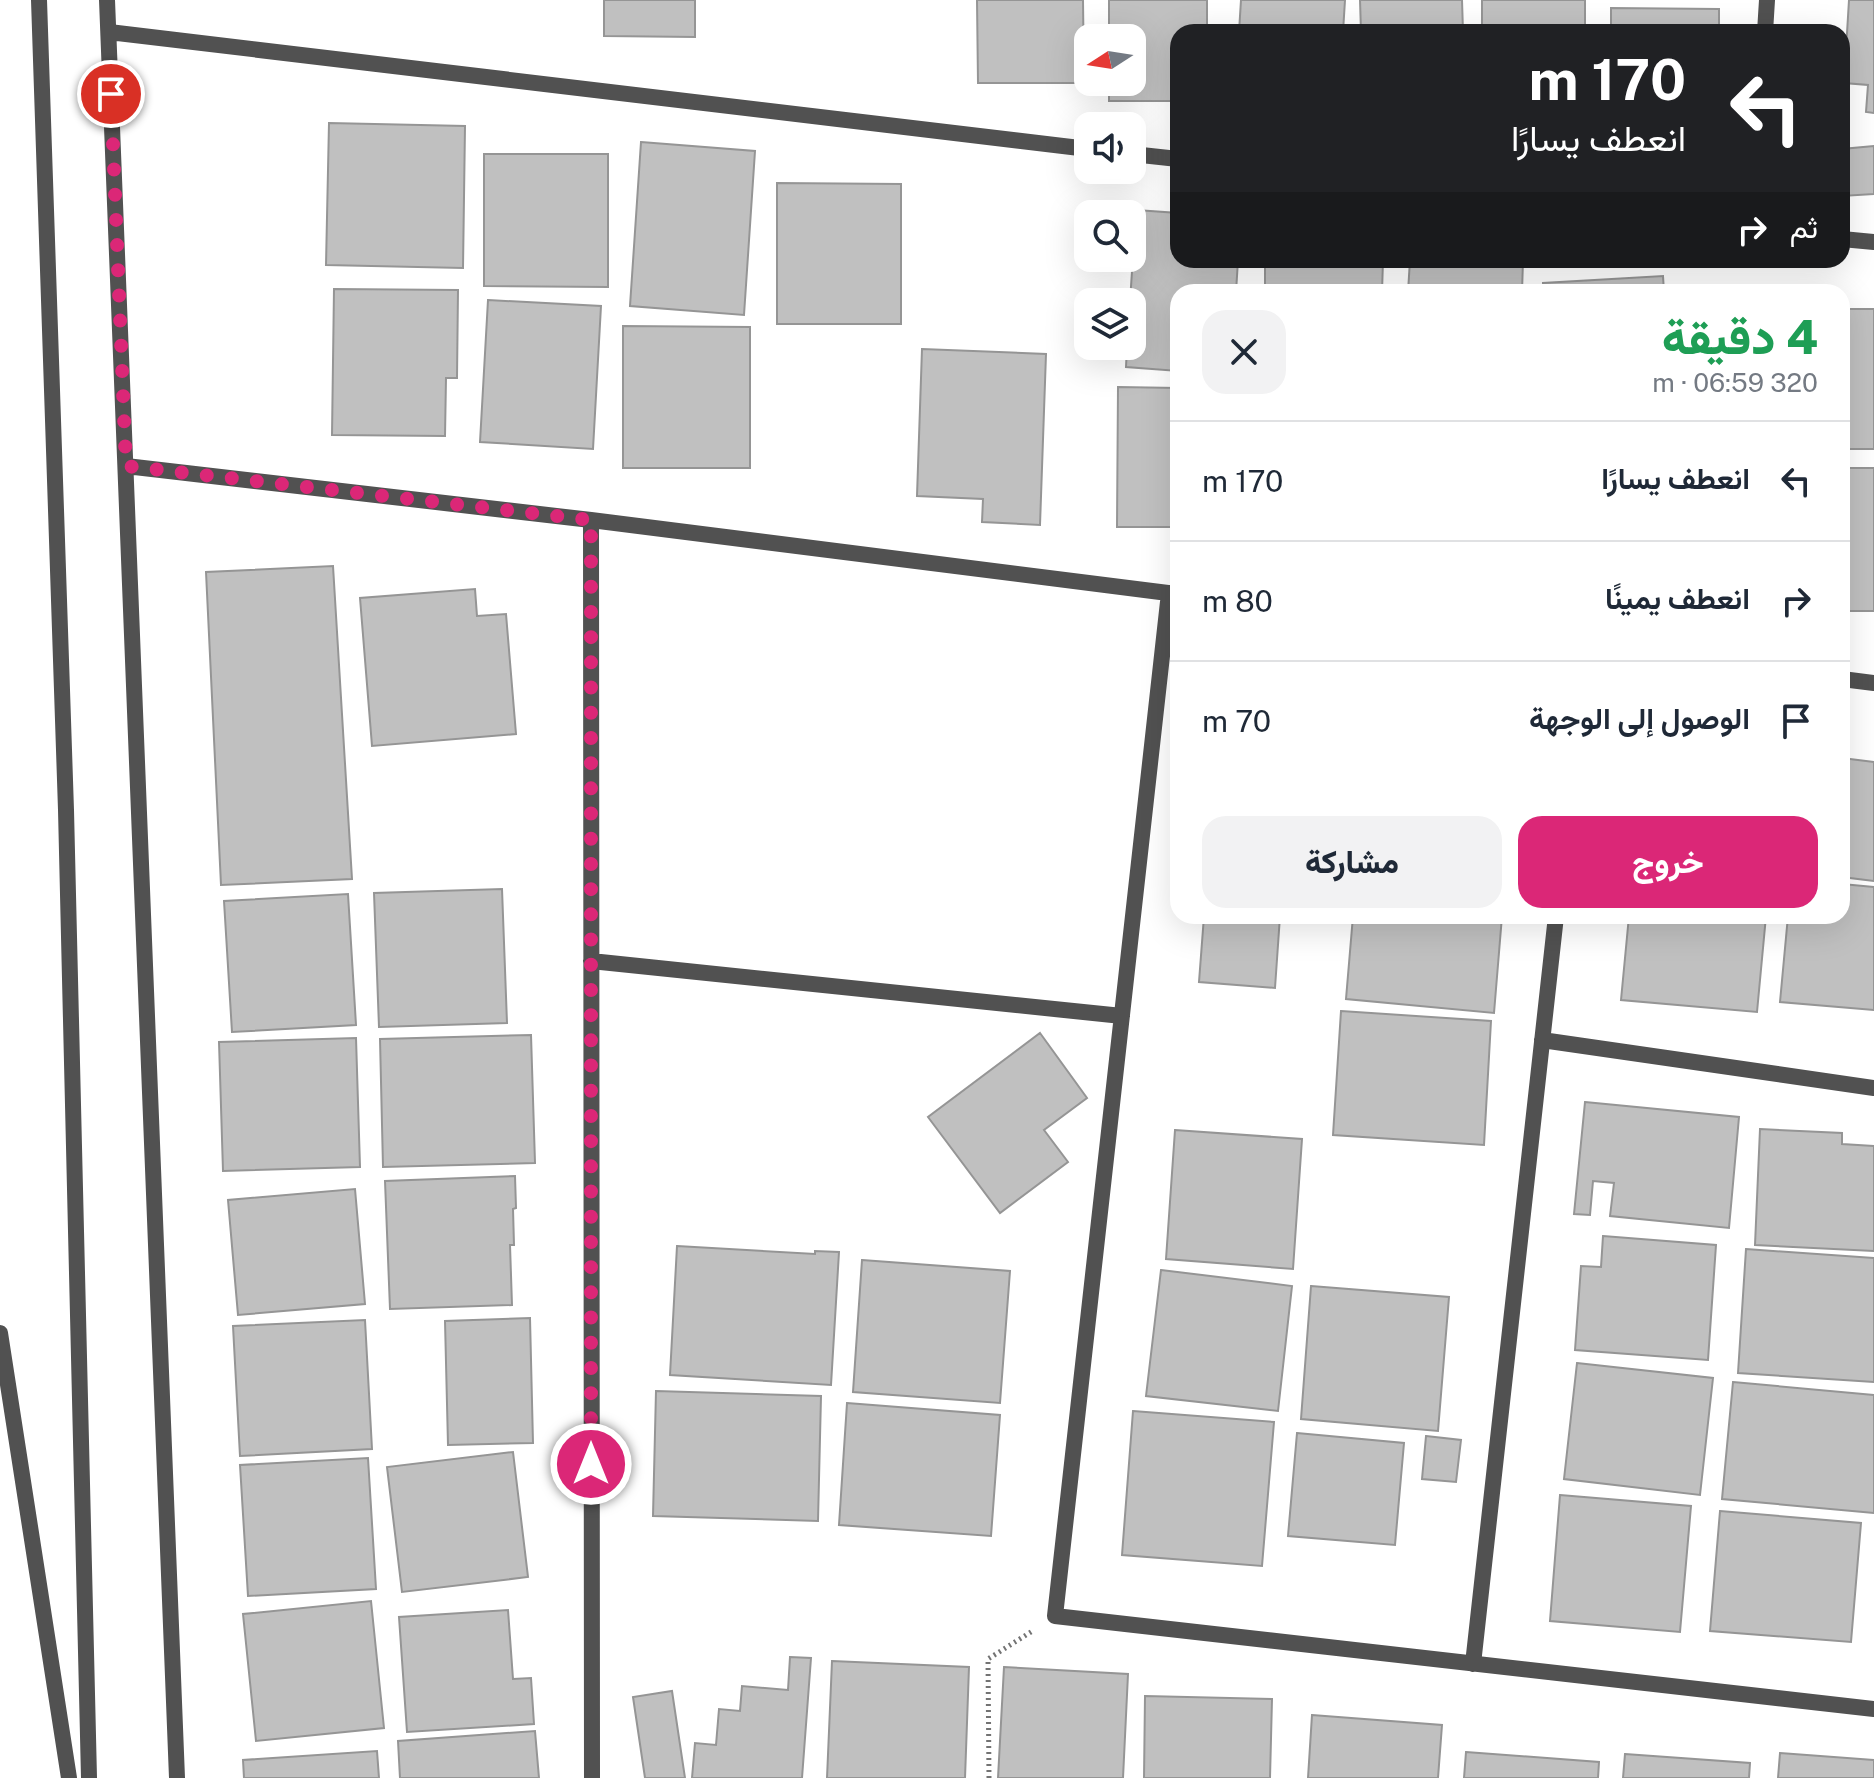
<!DOCTYPE html>
<html lang="ar">
<meta charset="utf-8">
<style>
body{margin:0;font-family:"Public Sans",Vazirmatn,sans-serif;background:#f2f2f3;color:#1f2937;direction:rtl;height:100vh;display:flex;flex-direction:column;font-size:30px;white-space:nowrap}
*{box-sizing:border-box;margin:0}
p{font-size:26px;color:#747a83}
.icon{flex:none;width:44px;height:44px;fill:none;stroke:currentColor;stroke-width:2;stroke-linecap:round;stroke-linejoin:round}
.map{position:relative;flex:1;overflow:hidden;direction:ltr}
.details{position:absolute;left:1170px;top:284px;width:680px;height:640px;display:flex;flex-direction:column;background:#fff;border-radius:24px;box-shadow:0 8px 32px #0002;direction:rtl}
.details>*{flex:none}
.top-card{position:absolute;left:1170px;top:24px;width:680px;height:244px;border-radius:24px;box-shadow:0 8px 32px #0002;direction:rtl;background:#202124;color:#fff;overflow:hidden}
.needle{width:52px;rotate:258deg}
.controls{position:absolute;left:1074px;top:24px;display:grid;gap:16px}
.controls a{display:grid;place-items:center;width:72px;height:72px;border-radius:16px;background:#fff;box-shadow:0 8px 32px #0002;font-size:40px}
.pin{position:absolute;display:grid;place-items:center;width:68px;height:68px;color:#fff;margin:-34px;border:4px solid #fff;border-radius:50%;box-shadow:0 2px 8px #0007}
.me{position:absolute;width:88px;margin:-44px;rotate:0deg;stroke-linejoin:round;filter:drop-shadow(0 0 6px #0008)}
.turn{display:flex;align-items:center;gap:28px;height:168px;padding:0 32px;font-size:36px}
.turn .icon{width:104px;height:104px;stroke-width:2.5}
.turn b{display:block;font-size:56px;line-height:68px}
.then{display:flex;align-items:center;height:76px;padding:0 32px;background:#0003;gap:16px;font-size:30px}
.round{display:grid;place-items:center;flex:none;width:84px;height:84px;border-radius:24px;background:#f2f2f3}
.head{display:flex;align-items:center;justify-content:space-between;height:136px;padding:0 32px}
h1{font-size:48px;font-weight:800;line-height:60px;color:#1e9e55}
.button{display:flex;gap:16px;margin-top:auto;padding:16px 32px}
.button a{flex:1;height:92px;border-radius:24px;background:#db2777;color:#fff;font-size:32px;font-weight:800;line-height:92px;text-align:center}
.button a+a{background:#f2f2f3;color:#1f2937}
ul{padding:0;list-style:none}
li{display:flex;align-items:center;gap:24px;height:120px;padding:0 32px;border-top:2px solid #e0e1e3}
li div{flex:1}
li b{display:block;font-size:30px}
li em{font-style:normal}
.map>svg:first-child{display:block}
.building{fill:#c0c0c0;stroke:#959595;stroke-width:2}
.lines{fill:none;stroke-linecap:round;stroke-linejoin:round}
.path{stroke:#737373;stroke-width:5;stroke-dasharray:2 4;stroke-linecap:butt}
.minor{stroke:#515151;stroke-width:16}
.route{stroke:#db2777;stroke-width:14;stroke-dasharray:0 25.2}
</style>
<div class="map">
<svg width="1874" height="1778" viewBox="0 0 1874 1778">
<rect width="100%" height="100%" fill="#fff"/>
<!-- building -->
<path class="building" d="M 604,0 L 695,0 L 695,37 L 604,36 Z
M 977,0 L 1083,0 L 1084,83 L 978,83 Z
M 1109,0 L 1207,0 L 1207,32 L 1178,32 L 1178,101 L 1109,101 L 1109,82 L 1132,82 L 1132,38 L 1109,38 Z
M 1241,0 L 1345,0 L 1343,32 L 1239,32 Z
M 1360,0 L 1462,0 L 1463,32 L 1361,32 Z
M 1482,0 L 1585,0 L 1585,32 L 1482,32 Z
M 1849,0 L 1874,0 L 1874,113 L 1866,112 L 1868,85 L 1844,83 Z
M 1611,8 L 1719,9 L 1719,32 L 1611,32 Z
M 329,123 L 465,126 L 463,268 L 326,265 Z
M 641,142 L 755,151 L 744,315 L 630,306 Z
M 1874,146 L 1874,194 L 1842,196 L 1842,149 Z
M 484,154 L 608,154 L 608,287 L 484,286 Z
M 777,183 L 901,184 L 901,324 L 777,324 Z
M 1136,210 L 1178,213 L 1178,260 L 1238,260 L 1236,292 L 1178,292 L 1178,371 L 1126,367 L 1127,346 L 1132,346 L 1132,302 L 1130,302 Z
M 1265,260 L 1383,260 L 1382,292 L 1265,292 Z
M 1410,260 L 1523,260 L 1522,292 L 1408,292 Z
M 1663,276 L 1664,292 L 1543,292 L 1543,283 Z
M 334,289 L 458,290 L 457,378 L 446,378 L 445,436 L 332,435 Z
M 488,300 L 601,306 L 593,449 L 480,442 Z
M 1842,309 L 1874,309 L 1874,449 L 1842,449 Z
M 623,326 L 750,327 L 750,468 L 623,468 Z
M 922,349 L 1046,354 L 1040,525 L 982,522 L 983,499 L 917,496 Z
M 1118,387 L 1178,388 L 1178,527 L 1117,527 Z
M 1842,468 L 1874,468 L 1874,611 L 1842,611 Z
M 333,566 L 352,879 L 221,885 L 206,572 Z
M 475,589 L 477,616 L 506,614 L 516,734 L 372,746 L 360,598 Z
M 1842,758 L 1874,762 L 1874,881 L 1842,877 Z
M 1842,884 L 1874,887 L 1874,1010 L 1780,1002 L 1788,916 L 1842,916 Z
M 502,889 L 507,1023 L 379,1027 L 374,893 Z
M 348,894 L 356,1025 L 232,1032 L 224,901 Z
M 1204,916 L 1280,916 L 1275,988 L 1199,982 Z
M 1353,916 L 1502,916 L 1494,1013 L 1346,999 Z
M 1629,916 L 1766,916 L 1757,1012 L 1621,1000 Z
M 1341,1011 L 1491,1021 L 1484,1145 L 1333,1135 Z
M 1040,1033 L 1087,1098 L 1044,1130 L 1068,1162 L 1000,1213 L 928,1117 Z
M 531,1035 L 535,1163 L 383,1167 L 380,1039 Z
M 356,1038 L 360,1167 L 223,1171 L 219,1042 Z
M 1585,1102 L 1739,1117 L 1729,1228 L 1610,1216 L 1614,1183 L 1593,1181 L 1590,1215 L 1574,1214 Z
M 1760,1129 L 1842,1133 L 1842,1144 L 1874,1146 L 1874,1251 L 1755,1245 Z
M 1175,1130 L 1302,1139 L 1293,1269 L 1166,1259 Z
M 515,1176 L 516,1208 L 513,1209 L 514,1245 L 510,1245 L 512,1305 L 390,1309 L 385,1181 Z
M 355,1189 L 365,1304 L 238,1315 L 228,1200 Z
M 1603,1236 L 1716,1245 L 1708,1360 L 1575,1350 L 1581,1266 L 1601,1267 Z
M 677,1246 L 815,1254 L 815,1251 L 839,1252 L 831,1385 L 670,1375 Z
M 1746,1249 L 1874,1258 L 1874,1382 L 1738,1373 Z
M 862,1260 L 1010,1271 L 1000,1403 L 853,1392 Z
M 1161,1270 L 1292,1286 L 1278,1411 L 1146,1396 Z
M 1311,1286 L 1449,1297 L 1438,1431 L 1301,1419 Z
M 530,1318 L 533,1443 L 448,1445 L 445,1321 Z
M 365,1320 L 372,1449 L 240,1456 L 233,1326 Z
M 1577,1363 L 1713,1378 L 1700,1495 L 1564,1479 Z
M 1733,1382 L 1874,1395 L 1874,1513 L 1722,1499 Z
M 656,1391 L 821,1396 L 818,1521 L 653,1516 Z
M 847,1403 L 1000,1415 L 991,1536 L 839,1525 Z
M 1133,1411 L 1274,1422 L 1262,1566 L 1122,1555 Z
M 1297,1433 L 1404,1443 L 1395,1545 L 1288,1536 Z
M 1426,1436 L 1461,1440 L 1456,1482 L 1422,1479 Z
M 513,1452 L 528,1577 L 402,1592 L 387,1467 Z
M 368,1458 L 376,1589 L 248,1596 L 240,1465 Z
M 1560,1495 L 1691,1506 L 1680,1632 L 1550,1621 Z
M 1720,1511 L 1861,1523 L 1851,1642 L 1710,1631 Z
M 371,1601 L 384,1728 L 256,1741 L 243,1614 Z
M 508,1610 L 513,1679 L 531,1678 L 534,1724 L 407,1732 L 399,1617 Z
M 790,1657 L 811,1658 L 802,1778 L 692,1778 L 695,1743 L 716,1745 L 719,1709 L 740,1711 L 742,1686 L 788,1690 Z
M 832,1661 L 969,1667 L 965,1778 L 827,1778 Z
M 1004,1667 L 1128,1674 L 1123,1778 L 998,1778 Z
M 672,1691 L 685,1778 L 645,1778 L 633,1697 Z
M 1145,1696 L 1272,1699 L 1270,1778 L 1144,1778 Z
M 1312,1715 L 1442,1725 L 1438,1778 L 1308,1778 Z
M 535,1731 L 539,1778 L 400,1778 L 398,1741 Z
M 377,1751 L 379,1778 L 244,1778 L 243,1760 Z
M 1466,1752 L 1599,1762 L 1598,1778 L 1464,1778 Z
M 1780,1753 L 1874,1760 L 1874,1778 L 1778,1778 Z
M 1625,1754 L 1750,1763 L 1749,1778 L 1623,1778 Z"/>
<g class="lines">
<!-- path -->
<path class="path" d="M 989,1778 L 988,1659 L 1034,1630"/>
<!-- minor -->
<path class="minor" d="M 39,0 L 66,810 L 89,1778
M 107,0 L 177,1778
M 109,32 L 1088,149
M 1765,32 L 1767,0
M 1132,154 L 1178,159
M 1842,239 L 1874,242
M 126,466 L 591,520 L 1176,594
M 591,520 L 592,1778
M 1169,593 L 1055,1616 L 1874,1709
M 1842,679 L 1874,683
M 591,961 L 1122,1016
M 1542,1040 L 1874,1088
M 0,1333 L 69,1778
M 1473,1664 L 1556,916"/>
</g>
<g class="lines">
<!-- route -->
<path class="route" d="M 111,94 L 126,466 L 591,520 L 591,1464"/>
</g>
</svg>
<div class="controls">
<a><svg class="needle" viewBox="-14 -14 28 28"><path d="M0-13l5 13h-10z" fill="#e53935"/><path d="M0 13l5-13h-10z" fill="#747a83"/></svg></a>
<a><svg class="icon" aria-label="sound" viewBox="0 0 24 24"><path d="M4 9h4l5-4v14l-5-4H4zM17 9q2 3 0 6"/></svg></a>
<a><svg class="icon" aria-label="search" viewBox="0 0 24 24"><circle cx="10" cy="10" r="6"/><path d="M15 15l6 6"/></svg></a>
<a><svg class="icon" aria-label="layers" viewBox="0 0 24 24"><path d="M12 4l9 5-9 5-9-5zM3 14l9 5 9-5"/></svg></a>
</div>
<div class="pin" style="left:111px;top:94px;background:#d93025"><svg class="icon" aria-label="arrive" viewBox="0 0 24 24"><path d="M6 21V4h12l-3 4 3 4H6"/></svg></div>
<svg class="me" style="left:591px;top:1464px" viewBox="-20 -20 40 40"><circle r="17" fill="#db2777" stroke="#fff" stroke-width="3"/><path d="M0-11L8 9 0 5-8 9z" fill="#fff"/></svg>
<div class="top-card">
<div class="turn"><svg class="icon" aria-label="left" viewBox="0 0 24 24"><path d="M17 20v-9H6M10 6l-5 5 5 5"/></svg><div><b>170 m</b>انعطف يسارًا</div></div>
<div class="then">ثم<svg class="icon" aria-label="right" viewBox="0 0 24 24"><path d="M7 20v-9h11M14 6l5 5-5 5"/></svg></div>
</div>
<section class="details">
<div class="head"><div><h1>4 دقيقة</h1><p>320 m · 06:59</p></div><a class="round"><svg class="icon" aria-label="close" viewBox="0 0 24 24"><path d="M6 6l12 12M18 6L6 18"/></svg></a></div>
<ul>
<li><svg class="icon" aria-label="left" viewBox="0 0 24 24"><path d="M17 20v-9H6M10 6l-5 5 5 5"/></svg><div><b>انعطف يسارًا</b></div><em>170 m</em></li>
<li><svg class="icon" aria-label="right" viewBox="0 0 24 24"><path d="M7 20v-9h11M14 6l5 5-5 5"/></svg><div><b>انعطف يمينًا</b></div><em>80 m</em></li>
<li><svg class="icon" aria-label="arrive" viewBox="0 0 24 24"><path d="M6 21V4h12l-3 4 3 4H6"/></svg><div><b>الوصول إلى الوجهة</b></div><em>70 m</em></li>
</ul>
<div class="button"><a>خروج</a><a>مشاركة</a></div>
</section>
</div>
